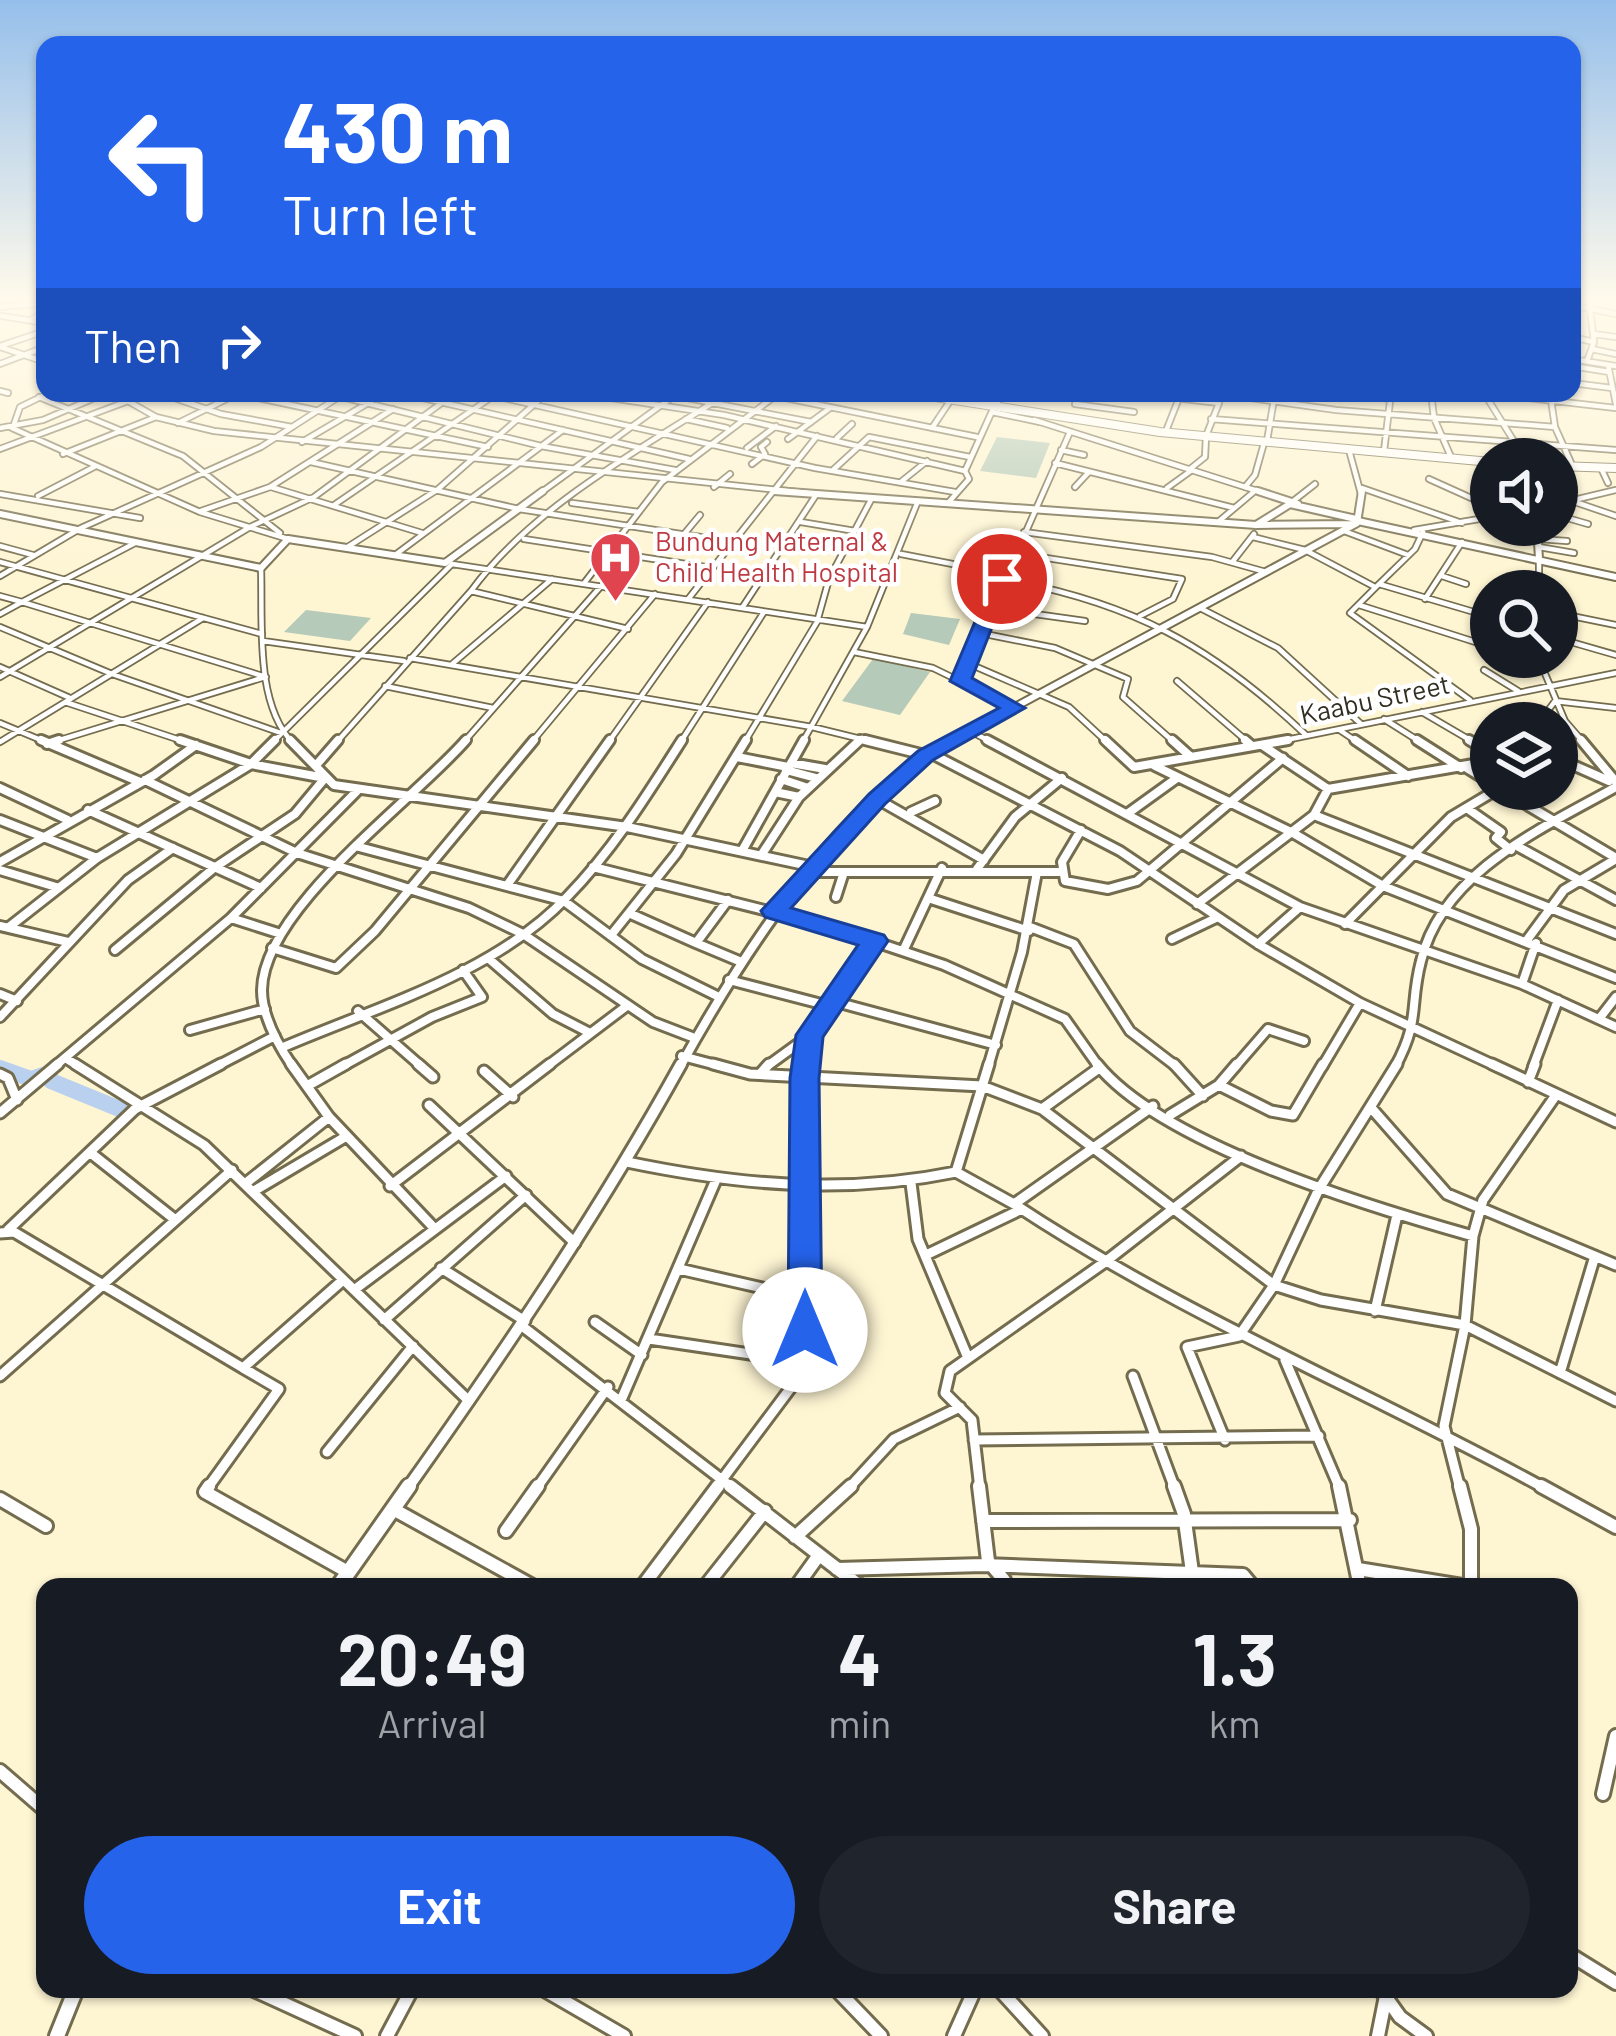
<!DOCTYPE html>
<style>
body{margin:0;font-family:Barlow,sans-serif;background:#20242c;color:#f1f3f6;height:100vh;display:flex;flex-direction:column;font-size:45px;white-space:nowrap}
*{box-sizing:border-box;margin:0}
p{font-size:39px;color:#9ea1a6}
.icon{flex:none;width:66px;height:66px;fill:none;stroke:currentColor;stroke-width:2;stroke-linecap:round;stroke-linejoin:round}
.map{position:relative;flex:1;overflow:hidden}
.panel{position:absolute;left:36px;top:1578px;width:1542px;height:420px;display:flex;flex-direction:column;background:#171b24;border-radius:24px;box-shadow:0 3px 9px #0004}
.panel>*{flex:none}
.top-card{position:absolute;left:36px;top:36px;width:1545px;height:366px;border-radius:24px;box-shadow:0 3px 9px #0004;background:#2563eb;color:#fff;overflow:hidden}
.controls{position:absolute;left:1470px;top:438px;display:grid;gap:24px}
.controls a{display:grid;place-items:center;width:108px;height:108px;border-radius:50%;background:#171b24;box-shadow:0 3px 9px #0004;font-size:60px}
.pin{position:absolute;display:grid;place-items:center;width:102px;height:102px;color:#fff;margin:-51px;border:6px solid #fff;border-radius:50%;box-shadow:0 3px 12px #0007}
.me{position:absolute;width:132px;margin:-66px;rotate:0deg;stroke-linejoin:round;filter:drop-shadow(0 0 9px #0008)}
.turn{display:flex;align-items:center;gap:42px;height:252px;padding:0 48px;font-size:54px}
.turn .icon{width:156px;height:156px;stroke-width:2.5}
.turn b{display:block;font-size:84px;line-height:102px}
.then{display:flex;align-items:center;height:114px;padding:0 48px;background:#0003;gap:24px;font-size:45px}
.eta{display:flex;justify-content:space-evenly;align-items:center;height:204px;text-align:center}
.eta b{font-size:72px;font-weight:700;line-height:84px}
.primary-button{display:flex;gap:24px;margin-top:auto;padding:24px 48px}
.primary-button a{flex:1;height:138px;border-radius:72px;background:#2563eb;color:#fff;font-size:48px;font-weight:700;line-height:138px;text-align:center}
.primary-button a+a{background:#20242c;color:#f1f3f6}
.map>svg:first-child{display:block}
.green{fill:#b5cab8}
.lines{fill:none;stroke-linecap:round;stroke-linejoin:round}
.river{stroke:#b9d0ef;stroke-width:16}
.minor-far3-casing{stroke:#746c4e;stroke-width:8}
.minor-far2-casing{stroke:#746c4e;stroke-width:14}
.minor-far1-casing{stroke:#746c4e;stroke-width:15}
.minor-casing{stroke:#746c4e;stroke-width:18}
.tertiary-far4-casing{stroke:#746c4e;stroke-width:8}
.tertiary-far3-casing{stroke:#746c4e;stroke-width:10}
.tertiary-far2-casing{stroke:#746c4e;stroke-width:14}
.tertiary-far1-casing{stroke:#746c4e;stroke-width:16}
.tertiary-casing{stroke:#746c4e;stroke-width:20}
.trunk-casing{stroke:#746c4e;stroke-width:10}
.minor-far3{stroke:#fff;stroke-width:4.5}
.minor-far2{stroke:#fff;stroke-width:8}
.minor-far1{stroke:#fff;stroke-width:9}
.minor{stroke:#fff;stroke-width:12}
.tertiary-far4{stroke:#fff;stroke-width:4.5}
.tertiary-far3{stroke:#fff;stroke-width:6}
.tertiary-far2{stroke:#fff;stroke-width:8}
.tertiary-far1{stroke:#fff;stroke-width:10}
.tertiary{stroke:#fff;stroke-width:14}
.trunk{stroke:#fff;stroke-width:8}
.route{fill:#2563eb;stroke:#184099;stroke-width:3}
.labels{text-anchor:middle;stroke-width:9;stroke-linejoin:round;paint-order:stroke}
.far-health-label{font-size:27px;fill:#be3a42;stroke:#fff;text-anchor:start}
.far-street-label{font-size:27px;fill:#312d20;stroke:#fff}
</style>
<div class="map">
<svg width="1616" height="2036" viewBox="0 0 1616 2036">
<rect width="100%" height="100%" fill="#fef5d3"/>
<!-- green -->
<path class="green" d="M 997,437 L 1050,443 L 1036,478 L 980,471 Z
M 306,610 L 371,618 L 350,641 L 284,632 Z
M 911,613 L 960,619 L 949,645 L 903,634 Z
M 873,659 L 930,672 L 900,715 L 842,701 Z"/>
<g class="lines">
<!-- river -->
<path class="river" d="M 0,1068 L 31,1079 L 49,1073 L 51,1081 L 122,1110 L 135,1109"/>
<defs>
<path id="minor-far3" d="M 1572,305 L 1616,314
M 2,316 L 45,323
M 31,320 L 45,311
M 1594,334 L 1616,337
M 1572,337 L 1594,342
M 0,346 L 45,331
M 1592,349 L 1616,354
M 1572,359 L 1616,366
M 1587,361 L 1594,342 L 1589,301
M 0,364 L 45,347
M 1608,365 L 1616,404
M 1572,366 L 1609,372
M 1572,383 L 1612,388
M 0,391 L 8,393
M 160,393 L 221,414 L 292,427
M 235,393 L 488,447
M 326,393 L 541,446 L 675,470
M 401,393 L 689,459
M 482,393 L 815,468 L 955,492
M 578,393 L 724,415 L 965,471 L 969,479 L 948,503
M 662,393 L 811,422
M 761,393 L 977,437
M 1132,393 L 1219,403
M 1214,393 L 1336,410 L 1555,427
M 1352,393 L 1390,399
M 1431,393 L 1434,418 L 1451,457
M 1484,393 L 1616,408
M 1550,393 L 1555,427 L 1572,465
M 39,397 L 183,456 L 280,533
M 1075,404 L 1134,412
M 995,407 L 1003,393
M 992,412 L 1040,422
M 686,419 L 727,428
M 1211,419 L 1616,450
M 178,423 L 239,393
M 13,427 L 20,407 L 49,393
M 0,428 L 43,420 L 106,393
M 12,428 L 200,512 L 288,539
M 932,428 L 950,401
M 1166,431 L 1181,393
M 837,438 L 852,424
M 788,439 L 830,408
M 1267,441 L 1275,393
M 302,442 L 385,393
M 747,448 L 776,426
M 0,449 L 128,401
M 1061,450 L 1084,455
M 1384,451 L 1391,393
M 63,454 L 156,417
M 311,462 L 519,509 L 733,542
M 1055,463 L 1234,508
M 752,464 L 765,454 L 761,447 L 767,442
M 1601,468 L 1608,483
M 1190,469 L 1205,457 L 1206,436 L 1219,403
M 833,470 L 869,437 L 970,457
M 965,471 L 993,409
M 1429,479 L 1491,507
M 902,481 L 927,461
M 271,487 L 422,533
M 714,487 L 730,474
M 1075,487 L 1089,472
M 1245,487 L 1255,475 L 1264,443
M 1167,488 L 1192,470
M 1362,488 L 1462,523
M 0,494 L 140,518
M 38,496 L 94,467
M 1572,501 L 1616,516
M 1292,502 L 1315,484
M 572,503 L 639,512
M 1557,504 L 1616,490
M 334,505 L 496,394
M 201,511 L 270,487 L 393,409
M 1557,515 L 1588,524
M 801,522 L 855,531
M 1218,522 L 1256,490
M 1414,530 L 1491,517
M 1344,531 L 1408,555
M 1024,532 L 1212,557 L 1266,572
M 685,533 L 700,515
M 1253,537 L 1305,550 L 1375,587
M 524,539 L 712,568
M 1539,539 L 1567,541
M 137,542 L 22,602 L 266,677
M 0,546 L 33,555
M 1539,547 L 1574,553
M 346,548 L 437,490 L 547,393
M 1014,553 L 1182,579 L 1173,599 L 1140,616
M 901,554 L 1004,574
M 395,555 L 563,430
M 1539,559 L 1539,591
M 1233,561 L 1254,534
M 0,562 L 262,634
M 452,564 L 867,627
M 261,568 C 263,620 254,703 293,743
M 0,576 L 81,528 L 261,447 L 345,393
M 1442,576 L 1466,584
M 1002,579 C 1131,602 1211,645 1306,735
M 585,582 L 662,482 L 779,393
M 1379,584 L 1415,549 L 1423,532
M 471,591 C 533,506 641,449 728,393
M 0,596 L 22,602
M 689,598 L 817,436
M 1425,599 L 1462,542
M 1359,605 L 1491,647
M 742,608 L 816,495
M 992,608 L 1085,621
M 1202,609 L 1278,648 L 1361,724
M 1557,613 L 1616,625
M 0,614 L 22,602
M 0,627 L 112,674 L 281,733
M 980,633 L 1055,648 L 1128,679 L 1123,697 L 1175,743
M 1557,638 L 1616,655
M 263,641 L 404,661
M 854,652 L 933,668 L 1015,708
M 1538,657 L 1565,721 L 1584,743
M 410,658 L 812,727 L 877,743
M 965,662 L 1069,707 L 1108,743
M 451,665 L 552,579
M 0,667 L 70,698
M 1484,670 L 1518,691
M 0,677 L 250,527 L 314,497 L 455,393
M 960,681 L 1070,432
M 1177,681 L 1249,743
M 385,686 L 493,708
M 1470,700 L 1350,613 L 1379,584 L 1491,617
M 65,702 L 189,743
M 1422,712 L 1475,743
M 1384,719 L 1422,743
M 0,723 L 48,743
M 1539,723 L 1555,701 L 1616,708
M 970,731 L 993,743
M 1341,731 L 1359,743
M 0,742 L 203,618
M 50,743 L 265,677
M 272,743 L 452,564
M 336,743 L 471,591 L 628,629
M 463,743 L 602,585
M 531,743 L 655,594
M 608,743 L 708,602
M 680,743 L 764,612
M 744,743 L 817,622 L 829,579 L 872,498
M 802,743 L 867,627 L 918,501
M 856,743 L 862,738
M 1271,743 L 1616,673"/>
<path id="minor-far2" d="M 41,740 L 140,782
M 290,740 L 334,785 L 627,827 L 814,867
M 865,740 L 925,755
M 987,740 L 1300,907 L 1522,984 L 1616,1027
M 1105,740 L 1134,767 L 1288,740
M 1172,740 L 1191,757
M 1245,740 L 1252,746
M 1355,740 L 1408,776
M 1417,740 L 1461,768
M 1469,740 L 1491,753
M 1581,740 L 1616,782
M 47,744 L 59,740
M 932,754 L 1120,851 L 1258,944 L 1360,1003 L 1498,1067
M 737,757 L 788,767
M 1557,758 L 1609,781
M 318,763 L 338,740
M 791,763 L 825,769
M 1155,766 L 1293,833 L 1383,886 L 1616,978
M 1467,768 L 1491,783
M 786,770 L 816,778
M 781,779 L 808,788
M 145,780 L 297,853 L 469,908 L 523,934 L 653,1022 L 692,1037
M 0,788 L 68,820
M 1328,789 L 1491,761
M 1500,789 L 1616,858
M 775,792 L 799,797
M 877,799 L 984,860
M 1468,809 L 1501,832 L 1496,838 L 1511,850
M 88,810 L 261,888
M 911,812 L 935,801
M 1127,814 L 1177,778
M 1314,815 L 1616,934
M 0,820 L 97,858
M 1081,830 L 1062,862 L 1065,881 L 1108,889 L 1137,881 L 1283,758
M 1515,845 L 1616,900
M 359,847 L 564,901 L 642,959 L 717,996
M 742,851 L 804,740
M 762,854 L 799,797 L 860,740
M 0,862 L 154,775 L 196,745
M 593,867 L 828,926 L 944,965 L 1065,1019 L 1099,1067
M 977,869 L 1015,817 L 1062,778
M 0,870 L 56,887
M 808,872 L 1063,872
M 508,884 L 610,740
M 836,897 L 844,872
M 928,898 L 1029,931
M 728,900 L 696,943 L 739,961
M 1197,904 L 1314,815 L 1328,789 L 1262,745
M 631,914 L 696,943
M 231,918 L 281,934
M 1345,924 L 1451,817 L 1498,789
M 0,926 L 68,942
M 9,927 L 97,858 L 251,764 L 275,740
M 1030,927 L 1074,944 L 1130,1031 L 1177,1067
M 612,934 L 676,854 L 746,740
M 1172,939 L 1216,918
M 1527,940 L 1564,890 L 1616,859
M 1258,944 L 1300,907
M 272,948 L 336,968 L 375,931 L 534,740
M 904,949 L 942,868
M 115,950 L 214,868 L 295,814 L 325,778 L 251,764 L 180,740
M 488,958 L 553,1014 L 590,1033
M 729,980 L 833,1007
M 1522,984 L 1536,943
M 0,994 L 17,1001
M 836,1002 L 996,1045
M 358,1011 L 422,1067
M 0,1017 L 128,880 L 173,848
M 1599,1019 L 1616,997
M 190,1030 L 265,1009
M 281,1048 C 376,1007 494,974 567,897 C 613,850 647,795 682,740
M 682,1056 L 724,1067
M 67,1059 L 80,1067
M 54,1067 L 231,918 L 357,791
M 215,1067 L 275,1036
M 293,1067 C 278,1045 262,1017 262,990 C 263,908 414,800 466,740
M 341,1067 L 432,1017 L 482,997 L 463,970
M 546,1067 L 628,1005
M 766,1067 L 810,1035
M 806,1067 L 810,1035 L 875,941
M 988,1067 L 1022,952 L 1037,872
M 1235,1067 L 1268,1029 L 1304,1041
M 1322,1067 L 1360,1003
M 1395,1067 C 1421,1019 1409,1007 1421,961 C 1442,872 1543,828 1616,787
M 1533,1067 L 1558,1000"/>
<path id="minor-far1" d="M 75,1064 L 204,1145 L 469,1401
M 418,1064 L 433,1077
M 713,1064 L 750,1074 L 982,1086 L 1042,1109 L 1274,1285 L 1239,1336 L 1187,1347 L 1225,1440
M 1097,1064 C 1162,1145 1373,1208 1473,1236
M 1174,1064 L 1203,1096
M 1397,1064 L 1319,1189 L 1274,1285 L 1321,1300 L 1465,1325 L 1616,1401
M 1492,1064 L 1616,1122
M 484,1071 L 513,1097
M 761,1073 L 769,1064
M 0,1074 L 8,1078 L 17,1100
M 1528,1082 L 1535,1064
M 1219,1085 L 1271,1111 L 1293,1115 L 1323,1064
M 307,1086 L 346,1064
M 429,1105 L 575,1243
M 1042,1109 L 1099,1068
M 1373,1110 L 1447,1194 L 1616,1265
M 0,1113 L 58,1064
M 1170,1115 L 1219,1085 L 1237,1064
M 329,1117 L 435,1229
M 92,1154 L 173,1218
M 627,1162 C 738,1185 844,1195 956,1172 L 989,1064
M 956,1172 L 1014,1204 L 1153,1106
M 246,1183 L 329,1117 L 291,1064
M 911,1183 L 918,1239 L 968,1358
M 390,1186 L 550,1064
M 254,1191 L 345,1137
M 1014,1204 C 1183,1316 1369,1392 1546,1489
M 8,1230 L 135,1109 L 221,1064
M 0,1233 L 14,1232 L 243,1368 L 343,1280
M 926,1255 L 1022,1209
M 441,1268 L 525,1321
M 679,1269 L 806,1298
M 354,1290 L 506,1176
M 1375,1311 L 1397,1215
M 384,1320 L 526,1195
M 595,1322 L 642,1355
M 522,1326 L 734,1489
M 649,1339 L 804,1362
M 1285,1360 L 1340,1489
M 1560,1373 L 1595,1256
M 0,1376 L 232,1170
M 1133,1376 L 1175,1489
M 622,1398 L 715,1182
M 974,1440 L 1319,1436
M 327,1452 L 413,1346
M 207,1489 L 279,1389 L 243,1368
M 536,1489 L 608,1387
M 715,1489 L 804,1370 L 806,1064
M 848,1489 L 894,1439 L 960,1407
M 980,1489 L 972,1420 L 945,1393 L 950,1371 L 1105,1262 L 1241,1156
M 1460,1489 L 1444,1426 L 1465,1325 L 1473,1236 L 1483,1200 L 1556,1095"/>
<path id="minor" d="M 209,1486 L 205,1492 L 348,1572
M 730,1486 L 861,1587
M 979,1486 L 988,1561 L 1004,1580 L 1003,1587
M 1174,1486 L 1184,1514 L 1192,1572
M 1339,1486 L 1360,1587
M 1460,1486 L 1471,1529 L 1471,1587
M 1541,1486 L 1616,1527
M 0,1499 L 46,1526
M 393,1509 L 534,1587
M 983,1521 L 1350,1520
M 506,1531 L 538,1486
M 795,1537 L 851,1486
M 837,1569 L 984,1565 L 1243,1575 L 1253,1587
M 1358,1569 L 1468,1587
M 642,1587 L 718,1486
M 705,1587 L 765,1511
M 796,1587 L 819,1555
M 0,1771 L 45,1810
M 1603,1794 L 1616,1736
M 1569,1954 L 1616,1983
M 252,1989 L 355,2036
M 543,1989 L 624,2036
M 836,1989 L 881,2036
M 999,1989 L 1042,2036
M 1380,1989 L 1400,2017 L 1426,2036
M 387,2036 L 412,1989
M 954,2036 L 975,1989
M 1378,2036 L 1386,1996"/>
<path id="tertiary-far4" d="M 0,307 L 45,303
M 0,347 L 45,362
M 114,393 L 156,417 L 214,431 L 817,494
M 1484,393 L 1525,459
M 1034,420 L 1267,494
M 1349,450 L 1361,494
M 539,494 L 678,393"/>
<path id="tertiary-far3" d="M 774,491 L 1256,525 L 1352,524
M 1258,491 L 1298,504
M 0,514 L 261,568 L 288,539 L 445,563 L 543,491
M 1358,521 L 1616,577
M 1256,525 L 1290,504 L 1356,519
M 1537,525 L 1539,559
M 948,743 L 1357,523 L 1362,491"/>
<path id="tertiary-far2" d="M 680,1067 C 742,955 838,803 954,740"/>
<path id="tertiary-far1" d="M 407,1489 C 505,1351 599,1212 681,1064"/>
<path id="tertiary" d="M 338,1587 L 409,1486
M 57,2036 L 76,1989"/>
<path id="trunk" d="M 910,393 L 1160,432 L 1491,462
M 1557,466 L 1616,468"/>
</defs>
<!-- minor-far3 casing -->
<use href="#minor-far3" class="minor-far3-casing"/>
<!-- minor-far2 casing -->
<use href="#minor-far2" class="minor-far2-casing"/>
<!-- minor-far1 casing -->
<use href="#minor-far1" class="minor-far1-casing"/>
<!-- minor casing -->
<use href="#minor" class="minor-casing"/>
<!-- tertiary-far4 casing -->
<use href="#tertiary-far4" class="tertiary-far4-casing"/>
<!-- tertiary-far3 casing -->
<use href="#tertiary-far3" class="tertiary-far3-casing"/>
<!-- tertiary-far2 casing -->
<use href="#tertiary-far2" class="tertiary-far2-casing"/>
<!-- tertiary-far1 casing -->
<use href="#tertiary-far1" class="tertiary-far1-casing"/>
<!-- tertiary casing -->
<use href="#tertiary" class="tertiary-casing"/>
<!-- trunk casing -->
<use href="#trunk" class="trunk-casing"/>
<!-- minor-far3 -->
<use href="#minor-far3" class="minor-far3"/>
<!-- minor-far2 -->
<use href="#minor-far2" class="minor-far2"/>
<!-- minor-far1 -->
<use href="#minor-far1" class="minor-far1"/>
<!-- minor -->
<use href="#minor" class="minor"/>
<!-- tertiary-far4 -->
<use href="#tertiary-far4" class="tertiary-far4"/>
<!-- tertiary-far3 -->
<use href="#tertiary-far3" class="tertiary-far3"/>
<!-- tertiary-far2 -->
<use href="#tertiary-far2" class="tertiary-far2"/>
<!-- tertiary-far1 -->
<use href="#tertiary-far1" class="tertiary-far1"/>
<!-- tertiary -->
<use href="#tertiary" class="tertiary"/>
<!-- trunk -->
<use href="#trunk" class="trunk"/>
</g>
<!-- sky -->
<linearGradient id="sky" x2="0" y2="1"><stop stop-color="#95bfeb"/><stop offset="0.51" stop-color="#fffaeb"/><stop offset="1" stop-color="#fffaeb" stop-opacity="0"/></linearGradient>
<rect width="1616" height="586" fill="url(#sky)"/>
<!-- route -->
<path class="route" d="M 1002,574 L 1011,579 L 972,678 L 1025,708 L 933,760 L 885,804 L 791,908 L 884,935 L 888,941 L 823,1037 L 819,1078 L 822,1330 L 817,1341 L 805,1345 L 793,1341 L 788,1330 L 790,1078 L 796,1035 L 858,945 L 765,917 L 761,911 L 869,794 L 918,751 L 999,708 L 950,681 L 993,579 Z"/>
<!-- icons -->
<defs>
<symbol id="hospital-pin" viewBox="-11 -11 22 30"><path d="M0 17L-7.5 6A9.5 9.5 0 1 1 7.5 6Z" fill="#e0444e" stroke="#fff"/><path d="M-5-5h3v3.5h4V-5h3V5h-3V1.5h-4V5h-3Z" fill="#fff"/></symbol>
</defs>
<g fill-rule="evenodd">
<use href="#hospital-pin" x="586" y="528" width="59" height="81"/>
</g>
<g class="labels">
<!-- far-health labels -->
<g class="far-health-label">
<text x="655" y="551">Bundung Maternal &amp;<tspan x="655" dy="31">Child Health Hospital</tspan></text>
</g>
<!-- far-street labels -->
<g class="far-street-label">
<text transform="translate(1375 700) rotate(-12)" y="9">Kaabu Street</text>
</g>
</g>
</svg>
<div class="controls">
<a><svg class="icon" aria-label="sound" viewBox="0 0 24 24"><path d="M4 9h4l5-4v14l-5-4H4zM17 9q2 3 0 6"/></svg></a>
<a><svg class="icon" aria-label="search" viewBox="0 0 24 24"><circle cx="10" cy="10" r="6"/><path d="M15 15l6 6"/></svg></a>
<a><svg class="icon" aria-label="layers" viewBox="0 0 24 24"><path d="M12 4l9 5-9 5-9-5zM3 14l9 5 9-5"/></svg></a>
</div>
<div class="pin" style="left:1002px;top:579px;background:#d93025"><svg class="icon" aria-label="arrive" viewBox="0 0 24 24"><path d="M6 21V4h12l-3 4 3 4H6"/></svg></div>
<svg class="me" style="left:805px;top:1330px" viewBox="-20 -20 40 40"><circle r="19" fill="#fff"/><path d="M0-13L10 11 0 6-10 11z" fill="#2563eb"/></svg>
<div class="top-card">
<div class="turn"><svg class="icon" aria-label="left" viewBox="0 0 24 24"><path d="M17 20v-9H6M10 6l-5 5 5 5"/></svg><div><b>430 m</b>Turn left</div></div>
<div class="then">Then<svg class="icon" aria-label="right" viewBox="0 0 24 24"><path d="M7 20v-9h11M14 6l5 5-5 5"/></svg></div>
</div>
<section class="panel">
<div class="eta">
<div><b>20:49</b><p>Arrival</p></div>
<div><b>4</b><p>min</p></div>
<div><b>1.3</b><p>km</p></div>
</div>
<div class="primary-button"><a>Exit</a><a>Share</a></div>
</section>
</div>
